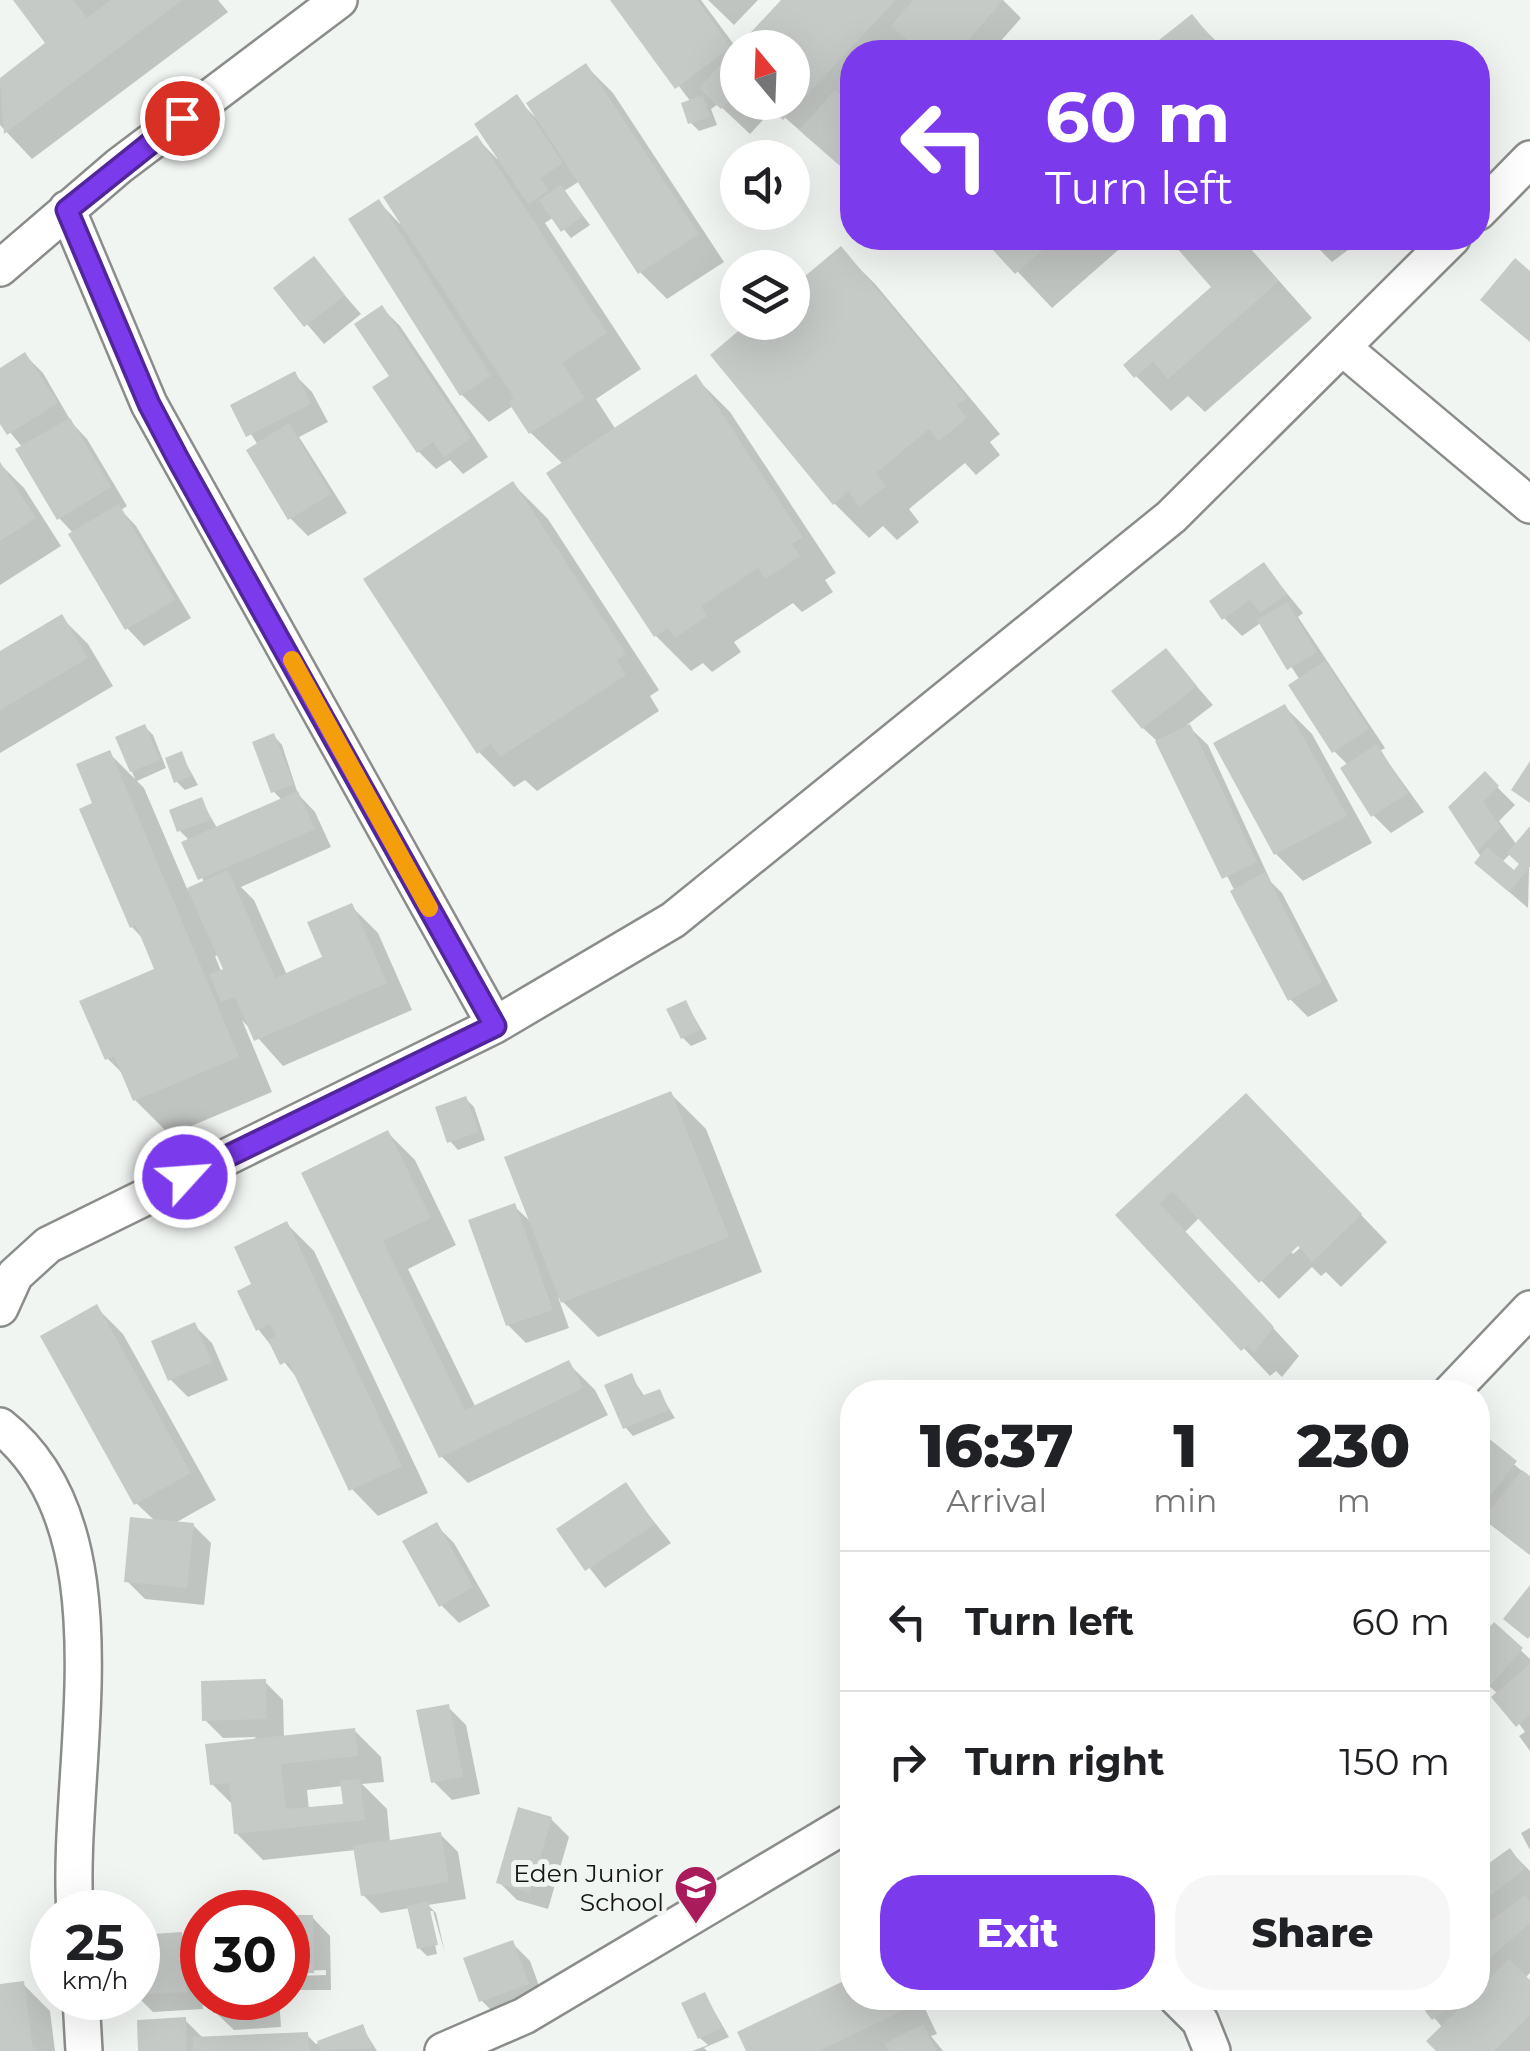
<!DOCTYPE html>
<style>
body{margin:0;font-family:Montserrat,sans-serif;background:#f6f6f6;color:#202124;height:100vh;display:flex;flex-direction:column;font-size:38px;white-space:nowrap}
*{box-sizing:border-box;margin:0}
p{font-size:32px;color:#757577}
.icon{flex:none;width:55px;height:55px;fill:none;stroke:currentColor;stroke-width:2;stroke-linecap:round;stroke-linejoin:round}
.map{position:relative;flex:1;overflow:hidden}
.side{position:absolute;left:840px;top:1380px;width:650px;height:630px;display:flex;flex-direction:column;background:#fff;border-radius:40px;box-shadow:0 10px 40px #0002}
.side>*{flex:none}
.top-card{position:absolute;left:840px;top:40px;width:650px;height:210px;border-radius:40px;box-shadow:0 10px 40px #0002;background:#7c3aed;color:#fff;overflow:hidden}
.needle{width:65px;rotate:341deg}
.fabs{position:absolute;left:720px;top:30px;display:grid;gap:20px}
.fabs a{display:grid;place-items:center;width:90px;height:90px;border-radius:50%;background:#fff;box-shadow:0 10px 40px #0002;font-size:50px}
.speed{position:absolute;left:30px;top:1890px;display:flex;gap:20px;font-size:50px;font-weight:700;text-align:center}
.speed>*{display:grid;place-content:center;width:130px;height:130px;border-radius:50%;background:#fff;box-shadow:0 10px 40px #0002;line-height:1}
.speed small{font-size:25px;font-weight:400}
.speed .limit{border:15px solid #d22;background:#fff;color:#111}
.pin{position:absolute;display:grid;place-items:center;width:85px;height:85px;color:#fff;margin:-42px;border:5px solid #fff;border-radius:50%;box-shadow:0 2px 10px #0007}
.me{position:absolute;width:110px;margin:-55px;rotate:64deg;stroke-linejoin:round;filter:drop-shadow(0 0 8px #0008)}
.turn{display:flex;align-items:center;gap:35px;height:210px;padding:0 40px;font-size:45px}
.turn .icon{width:130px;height:130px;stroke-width:2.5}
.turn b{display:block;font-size:70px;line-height:85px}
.eta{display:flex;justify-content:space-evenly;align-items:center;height:170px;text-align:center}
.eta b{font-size:60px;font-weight:800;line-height:70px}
.primary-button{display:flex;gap:20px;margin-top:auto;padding:20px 40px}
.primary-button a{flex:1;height:115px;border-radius:40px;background:#7c3aed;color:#fff;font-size:40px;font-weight:800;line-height:115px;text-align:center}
.primary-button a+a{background:#f6f6f6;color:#202124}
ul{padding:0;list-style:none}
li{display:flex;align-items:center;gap:30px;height:140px;padding:0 40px;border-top:2px solid #e0e0e0}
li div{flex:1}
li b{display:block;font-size:38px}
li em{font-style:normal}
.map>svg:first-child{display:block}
.shadow{fill:#0003;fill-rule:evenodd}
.building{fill:#c6cac7}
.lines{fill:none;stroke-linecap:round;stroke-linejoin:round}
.street-casing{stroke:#8a8d8a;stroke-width:40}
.street{stroke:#fff;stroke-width:35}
.route-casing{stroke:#51269a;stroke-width:25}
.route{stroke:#7c3aed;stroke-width:18}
.slow{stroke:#f59e0b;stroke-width:18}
.labels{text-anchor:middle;stroke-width:10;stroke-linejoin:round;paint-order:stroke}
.poi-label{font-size:25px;fill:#161716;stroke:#f1f5f2;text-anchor:end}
</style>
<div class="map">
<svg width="1530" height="2051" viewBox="0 0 1530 2051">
<rect width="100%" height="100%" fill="#f1f5f2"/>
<!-- shadow -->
<path class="shadow" d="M 16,0 L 218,0 L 228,12 L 32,159 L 0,125 L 0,81 L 49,44 Z
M 613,0 L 701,0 L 738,50 L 738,102 L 792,102 L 792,48 L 785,0 L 1003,0 L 1021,18 L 991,52 L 923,52 L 910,41 L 899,52 L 852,52 L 852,101 L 848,106 L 852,109 L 852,176 L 774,108 L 750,134 L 718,104 L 711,109 L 717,125 L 699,131 L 691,123 L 691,102 Z
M 708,0 L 758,0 L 734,25 Z
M 1192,17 L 1219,44 L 1226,52 L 1164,52 L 1157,44 Z
M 586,66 L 613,93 L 724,262 L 667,299 L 640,272 L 580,181 L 564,191 L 590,225 L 571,238 L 554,217 L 545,223 L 641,369 L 596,399 L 616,430 L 695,377 L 730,412 L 836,573 L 825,580 L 833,592 L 802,612 L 793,603 L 734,642 L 741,652 L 712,672 L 703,663 L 691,671 L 656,636 L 549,474 L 563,464 L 531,433 L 513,406 L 489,422 L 462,395 L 351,220 L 379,202 L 400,224 L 477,138 L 497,159 L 516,98 L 535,117 Z
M 986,238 L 1132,238 L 1052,308 Z
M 1171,238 L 1241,238 L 1312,318 L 1205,412 L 1188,396 L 1171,411 L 1136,376 L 1215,287 Z
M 1308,238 L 1364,238 L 1332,262 Z
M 841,250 L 876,285 L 1000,434 L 990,442 L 1000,455 L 976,475 L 965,463 L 909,509 L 919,522 L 897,540 L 883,526 L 869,538 L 834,503 L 792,322 Z
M 313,259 L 361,314 L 324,344 L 276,288 Z
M 382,308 L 400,326 L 488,457 L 463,474 L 450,460 L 436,469 L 418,451 L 392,377 Z
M 25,355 L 43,373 L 72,423 L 87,439 L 127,506 L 121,510 L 136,526 L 191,618 L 144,646 L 127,628 L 74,534 L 59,518 L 23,448 L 0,420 L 0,371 Z
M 294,374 L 312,392 L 328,422 L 299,437 L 347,513 L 308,536 L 290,518 L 258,445 L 233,406 Z
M 0,464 L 24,488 L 61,546 L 0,585 Z
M 513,484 L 548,519 L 659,690 L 650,696 L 659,711 L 537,791 L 525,780 L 514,787 L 479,752 Z
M 1264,565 L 1303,613 L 1298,617 L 1385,748 L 1380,751 L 1424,812 L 1391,833 L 1373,815 L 1348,765 L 1334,751 L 1300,680 L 1262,622 L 1242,636 L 1224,618 Z
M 61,617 L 88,644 L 113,686 L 0,753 L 0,654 Z
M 1166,651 L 1213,705 L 1187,725 L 1208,745 L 1271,882 L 1282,893 L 1338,1001 L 1308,1017 L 1290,999 L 1159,743 L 1143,728 Z
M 1285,707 L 1312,734 L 1372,843 L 1303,881 L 1276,854 Z
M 145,727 L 153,735 L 166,768 L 137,781 L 144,788 L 188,891 L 204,883 L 190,841 L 180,831 L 201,800 L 217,828 L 282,800 L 274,792 L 274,736 L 282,745 L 298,794 L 315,812 L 331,847 L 241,887 L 254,900 L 287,975 L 325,958 L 351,906 L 378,933 L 412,1010 L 283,1066 L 242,1020 L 272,1092 L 170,1135 L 135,1100 L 126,1077 L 107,1058 L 157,971 L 144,940 L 132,927 L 96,804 L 109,753 L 135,779 L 118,738 ZM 219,955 L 227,971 L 221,971 L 215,956 Z
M 181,754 L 198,785 L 185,790 L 177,782 Z
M 1485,775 L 1515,805 L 1499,821 L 1517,845 L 1530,830 L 1528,908 L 1495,880 L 1451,808 ZM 1510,854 L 1521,865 L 1514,873 L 1501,863 Z
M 686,1003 L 707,1039 L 691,1046 L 683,1038 Z
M 671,1094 L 706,1129 L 762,1272 L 598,1337 L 558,1297 L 569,1328 L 526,1343 L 508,1325 L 514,1206 L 533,1224 Z
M 466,1099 L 474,1107 L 485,1140 L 458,1150 L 450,1141 Z
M 1273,1123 L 1387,1242 L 1341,1287 L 1326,1272 L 1321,1276 L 1312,1267 L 1279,1299 L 1200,1217 L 1185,1232 L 1299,1356 L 1282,1377 L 1276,1371 L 1270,1376 L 1119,1216 ZM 1309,1240 L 1293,1254 L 1290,1250 Z
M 388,1133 L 415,1160 L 456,1245 L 408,1269 L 476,1408 L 568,1363 L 595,1390 L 608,1415 L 468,1483 L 441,1456 L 305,1174 Z
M 287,1224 L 314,1251 L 428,1493 L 378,1516 L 352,1489 L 301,1383 L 258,1329 L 254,1285 Z
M 96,1307 L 123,1334 L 216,1500 L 175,1523 L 193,1525 L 211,1543 L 204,1605 L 145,1599 L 127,1581 L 155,1521 L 136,1503 Z
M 194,1325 L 212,1343 L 228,1380 L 188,1397 L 170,1379 Z
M 631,1376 L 645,1397 L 659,1392 L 675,1418 L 633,1436 L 625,1427 Z
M 1482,1437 L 1530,1478 L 1530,1555 L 1478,1515 L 1478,1443 Z
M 625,1485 L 671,1543 L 605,1588 L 560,1530 Z
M 436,1525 L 454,1543 L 490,1606 L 459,1623 L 441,1605 Z
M 1494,1626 L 1530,1659 L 1530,1751 L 1519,1736 L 1525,1732 L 1498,1694 L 1478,1676 L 1478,1640 Z
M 265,1682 L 283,1700 L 284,1738 L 354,1730 L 381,1757 L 384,1782 L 362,1784 L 387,1809 L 390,1842 L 440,1834 L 458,1852 L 466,1899 L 428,1905 L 436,1913 L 445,1953 L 433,1911 L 428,1911 L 437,1954 L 427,1956 L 419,1948 L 410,1908 L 381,1913 L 363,1895 L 356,1850 L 263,1860 L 236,1833 L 233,1805 L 212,1784 L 256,1737 L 223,1738 L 205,1720 ZM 343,1786 L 345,1806 L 309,1810 L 307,1790 Z
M 448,1707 L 466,1725 L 480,1794 L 452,1800 L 434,1782 Z
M 551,1819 L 569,1837 L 548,1909 L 517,1900 L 499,1882 Z
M 1530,1828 L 1530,1850 L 1521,1833 Z
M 1510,1851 L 1530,1871 L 1530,1973 L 1525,1978 L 1530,1983 L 1530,2051 L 1439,2051 L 1443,2028 L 1429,2012 L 1440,2003 L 1435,1998 L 1478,1998 L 1478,1875 Z
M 312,1917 L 330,1936 L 331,1990 L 299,1990 L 288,1979 L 288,1918 ZM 326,1970 L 326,1975 L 295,1976 L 295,1971 Z
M 181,1935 L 199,1953 L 203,2009 L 153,2012 L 138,1997 L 138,1938 Z
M 512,1943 L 530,1961 L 545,2002 L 499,2018 L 481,2000 Z
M 852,1979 L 852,1998 L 920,1998 L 937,2034 L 931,2036 L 943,2051 L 749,2051 L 740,2034 Z
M 23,1984 L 50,2011 L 55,2051 L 0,2051 L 0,1986 Z
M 705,1995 L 729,2037 L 704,2048 L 707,2051 L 692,2051 L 708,2045 L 700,2038 Z
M 215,1998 L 279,1998 L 281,2027 L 234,2030 L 215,2012 Z
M 185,2020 L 204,2039 L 307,2035 L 316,2044 L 362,2027 L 377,2051 L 141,2051 Z"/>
<!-- building -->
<path class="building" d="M 13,0 L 73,0 L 87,18 L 111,0 L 182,0 L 4,134 L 0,78 L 45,43 Z
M 610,0 L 697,0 L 731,47 L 675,89 Z
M 781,0 L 896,0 L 783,120 L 765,102 L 792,102 L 792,48 L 738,48 L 738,92 L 721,109 L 699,88 Z
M 913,0 L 1003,0 L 958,52 L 923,52 L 891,26 Z
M 1192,14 L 1223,52 L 1161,52 L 1154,44 Z
M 586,63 L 699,234 L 638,274 L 526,103 Z
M 835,90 L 852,106 L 852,167 L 847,172 L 799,130 Z
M 517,94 L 563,163 L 540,178 L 549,190 L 528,204 L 474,124 Z
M 703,95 L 710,117 L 688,124 L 681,103 Z
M 477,135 L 607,333 L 562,363 L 585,398 L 529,434 L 508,402 L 514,398 L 383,197 Z
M 561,185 L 583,216 L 561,232 L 539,200 Z
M 379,199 L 491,376 L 460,396 L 348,219 Z
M 982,238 L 1057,238 L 1015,274 Z
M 1168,238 L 1240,238 L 1279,281 L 1168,379 L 1153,362 L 1134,378 L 1123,365 L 1211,287 Z
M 841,246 L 967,398 L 957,405 L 967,418 L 939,441 L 929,429 L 876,473 L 886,486 L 860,507 L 848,491 L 833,505 L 710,355 L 749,322 L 792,322 L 792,287 Z
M 314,256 L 345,295 L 304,327 L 273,288 Z
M 1515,258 L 1530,271 L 1530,342 L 1480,300 Z
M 382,305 L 471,438 L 444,457 L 433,442 L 417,453 L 372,387 L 389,376 L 354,324 Z
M 25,352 L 58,403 L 7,435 L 0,424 L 0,368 Z
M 295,371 L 311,404 L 246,437 L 230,405 Z
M 696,374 L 803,537 L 792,544 L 800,556 L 765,579 L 758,568 L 701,606 L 707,616 L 675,638 L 668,628 L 654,637 L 546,473 Z
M 70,418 L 111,487 L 57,520 L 15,449 Z
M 289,423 L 331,494 L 288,520 L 246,450 Z
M 0,462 L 36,518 L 0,541 Z
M 513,481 L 626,654 L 617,660 L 626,675 L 500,757 L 491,744 L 477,754 L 363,579 Z
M 119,504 L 175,600 L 125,630 L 68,534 Z
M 1264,562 L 1287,594 L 1260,613 L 1250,600 L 1222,620 L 1209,601 Z
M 1287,602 L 1317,652 L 1287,670 L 1257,620 Z
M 62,614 L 88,658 L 0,710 L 0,651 Z
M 1166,648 L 1197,686 L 1142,729 L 1111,691 Z
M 1325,661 L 1369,729 L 1332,753 L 1288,685 Z
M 1285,704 L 1347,816 L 1274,855 L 1213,743 Z
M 145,724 L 160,760 L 130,772 L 115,737 Z
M 1190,724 L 1257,862 L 1222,879 L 1155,741 Z
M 274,733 L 294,785 L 271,793 L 252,742 Z
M 1377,744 L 1408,793 L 1371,817 L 1340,768 Z
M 110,750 L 239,1057 L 133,1101 L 114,1056 L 105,1060 L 79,1001 L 154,969 L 136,925 L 130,928 L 79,809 L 92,803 L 76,764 Z
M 182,751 L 191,776 L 174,783 L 165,758 Z
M 1530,761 L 1530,803 L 1511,790 Z
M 1485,771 L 1499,786 L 1483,802 L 1501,827 L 1477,851 L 1448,807 Z
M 298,791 L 315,829 L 198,880 L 181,842 Z
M 202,797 L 211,820 L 177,832 L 169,810 Z
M 1530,826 L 1530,867 L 1509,892 L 1474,863 L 1487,847 L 1514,870 L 1519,864 L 1507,853 Z
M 228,870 L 275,978 L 322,957 L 307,922 L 352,903 L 387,983 L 254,1041 L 235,997 L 221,1002 L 209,974 L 223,969 L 187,888 Z
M 1265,872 L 1322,982 L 1288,1001 L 1230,891 Z
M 686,1000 L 700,1030 L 681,1039 L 666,1009 Z
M 671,1091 L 729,1237 L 561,1303 L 504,1157 Z
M 1246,1093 L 1362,1214 L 1312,1262 L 1298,1246 L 1259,1283 L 1172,1191 L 1160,1204 L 1274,1327 L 1254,1352 L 1247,1346 L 1241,1351 L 1115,1215 Z
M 466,1096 L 479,1132 L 447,1143 L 435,1107 Z
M 388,1130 L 431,1218 L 383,1241 L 465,1410 L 569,1360 L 583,1388 L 439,1458 L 301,1173 Z
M 515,1203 L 553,1310 L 506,1326 L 468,1220 Z
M 287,1221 L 402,1466 L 349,1491 L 288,1361 L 280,1365 L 268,1340 L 276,1336 L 270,1324 L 256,1331 L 237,1291 L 251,1284 L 234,1247 Z
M 97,1304 L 191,1473 L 134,1505 L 40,1336 Z
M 195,1322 L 212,1362 L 168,1381 L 151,1341 Z
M 632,1373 L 641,1396 L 660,1389 L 669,1410 L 623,1429 L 604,1385 Z
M 1482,1433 L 1517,1461 L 1478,1512 L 1478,1439 Z
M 1522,1470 L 1530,1476 L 1530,1555 L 1484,1518 Z
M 626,1482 L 655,1524 L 585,1571 L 556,1529 Z
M 130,1517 L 194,1523 L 187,1588 L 124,1582 Z
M 437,1522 L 473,1587 L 439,1607 L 402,1541 Z
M 1530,1585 L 1530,1636 L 1528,1639 L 1503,1619 Z
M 1494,1622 L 1523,1648 L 1489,1687 L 1478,1677 L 1478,1641 Z
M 1530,1664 L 1530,1714 L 1516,1727 L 1491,1697 Z
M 266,1679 L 267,1719 L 202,1721 L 201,1681 Z
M 449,1704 L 463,1777 L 431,1783 L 416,1710 Z
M 355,1728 L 358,1756 L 281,1764 L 286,1809 L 343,1804 L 340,1781 L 360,1779 L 365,1820 L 234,1834 L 229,1783 L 210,1785 L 205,1744 Z
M 518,1807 L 552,1817 L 530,1893 L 496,1883 Z
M 441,1832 L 449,1882 L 361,1896 L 353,1846 Z
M 1510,1848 L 1525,1869 L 1478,1905 L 1478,1871 Z
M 1525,1895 L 1530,1902 L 1530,1923 L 1478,1968 L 1478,1930 Z
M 428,1901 L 438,1945 L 417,1949 L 407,1906 Z
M 288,1915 L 313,1915 L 314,1973 L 288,1973 Z
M 182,1932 L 187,1992 L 138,1995 L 138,1935 Z
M 513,1940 L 529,1984 L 479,2002 L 463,1958 Z
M 1509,1959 L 1530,1980 L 1530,2015 L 1494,2051 L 1436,2051 L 1426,2041 L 1470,1998 L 1478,1998 L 1478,1990 Z
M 852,1977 L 852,1998 L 908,1998 L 912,2006 L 819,2051 L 746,2051 L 737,2032 Z
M 24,1981 L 33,2051 L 0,2051 L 0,1984 Z
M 705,1992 L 722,2028 L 698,2039 L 681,2003 Z
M 212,1998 L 263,1998 L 264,2010 L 213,2013 Z
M 1432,1998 L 1462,1998 L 1432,2020 L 1425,2011 L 1436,2003 Z
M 186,2017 L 187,2051 L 138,2051 L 137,2020 Z
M 363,2024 L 372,2048 L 321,2051 L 317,2041 Z
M 923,2024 L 936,2051 L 889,2051 L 885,2044 Z
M 308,2032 L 309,2051 L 193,2051 L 193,2037 Z"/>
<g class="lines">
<defs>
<path id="street" d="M 67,209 L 149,404 L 495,1025
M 1478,212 L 1530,159
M 0,268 L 119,166 L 339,0
M 1343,348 L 1530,505
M 0,1308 L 15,1275 L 48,1245 L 495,1025 L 673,920 L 1171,517 L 1452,238
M 1451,1392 L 1530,1309
M 0,1426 C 132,1530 65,1767 75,1912
M 81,1998 L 84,2051
M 1177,1998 L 1200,2021 L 1212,2051
M 443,2051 L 524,2016 L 852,1821"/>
</defs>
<!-- street casing -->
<use href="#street" class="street-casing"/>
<!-- street -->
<use href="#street" class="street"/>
</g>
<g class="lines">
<defs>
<path id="route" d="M 182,118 L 67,210 L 149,404 L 178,459 L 495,1026 L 185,1177"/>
</defs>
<!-- route casing -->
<use href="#route" class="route-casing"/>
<!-- route -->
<use href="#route" class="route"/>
<!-- slow -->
<path class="slow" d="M 292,660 L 429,908"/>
</g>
<!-- icons -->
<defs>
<symbol id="school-pin" viewBox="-11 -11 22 30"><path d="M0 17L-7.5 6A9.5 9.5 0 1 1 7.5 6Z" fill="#a91b5b" stroke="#f1f5f2"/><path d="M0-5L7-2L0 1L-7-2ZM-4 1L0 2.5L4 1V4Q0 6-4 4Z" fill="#fff"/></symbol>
</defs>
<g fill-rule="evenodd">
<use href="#school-pin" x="671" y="1862" width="50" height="68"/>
</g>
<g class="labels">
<!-- poi labels -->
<g class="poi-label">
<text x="664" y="1882">Eden Junior<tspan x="664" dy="29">School</tspan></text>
</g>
</g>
</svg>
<div class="fabs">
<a><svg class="needle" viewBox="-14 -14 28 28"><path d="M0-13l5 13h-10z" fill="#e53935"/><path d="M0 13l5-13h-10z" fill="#757577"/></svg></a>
<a><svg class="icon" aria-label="sound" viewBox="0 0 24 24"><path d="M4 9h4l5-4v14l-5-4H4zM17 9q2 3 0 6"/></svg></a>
<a><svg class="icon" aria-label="layers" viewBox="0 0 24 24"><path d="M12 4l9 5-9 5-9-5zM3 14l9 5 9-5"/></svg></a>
</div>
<div class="speed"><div>25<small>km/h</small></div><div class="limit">30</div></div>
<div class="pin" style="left:182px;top:118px;background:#d93025"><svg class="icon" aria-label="arrive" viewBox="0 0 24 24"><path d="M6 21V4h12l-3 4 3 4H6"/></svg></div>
<svg class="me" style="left:185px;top:1177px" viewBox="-20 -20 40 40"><circle r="17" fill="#7c3aed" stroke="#fff" stroke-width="3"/><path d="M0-11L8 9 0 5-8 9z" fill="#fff"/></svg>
<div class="top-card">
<div class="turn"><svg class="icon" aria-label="left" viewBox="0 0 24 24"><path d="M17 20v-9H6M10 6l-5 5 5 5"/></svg><div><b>60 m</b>Turn left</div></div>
</div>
<section class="side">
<div class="eta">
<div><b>16:37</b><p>Arrival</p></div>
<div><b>1</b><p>min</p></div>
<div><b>230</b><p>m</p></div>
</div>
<ul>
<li><svg class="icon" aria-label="left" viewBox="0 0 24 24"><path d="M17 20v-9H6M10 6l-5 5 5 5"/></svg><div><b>Turn left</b></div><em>60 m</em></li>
<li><svg class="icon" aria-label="right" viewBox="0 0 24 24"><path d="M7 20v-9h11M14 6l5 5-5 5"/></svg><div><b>Turn right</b></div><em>150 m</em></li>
</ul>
<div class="primary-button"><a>Exit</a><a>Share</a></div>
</section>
</div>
